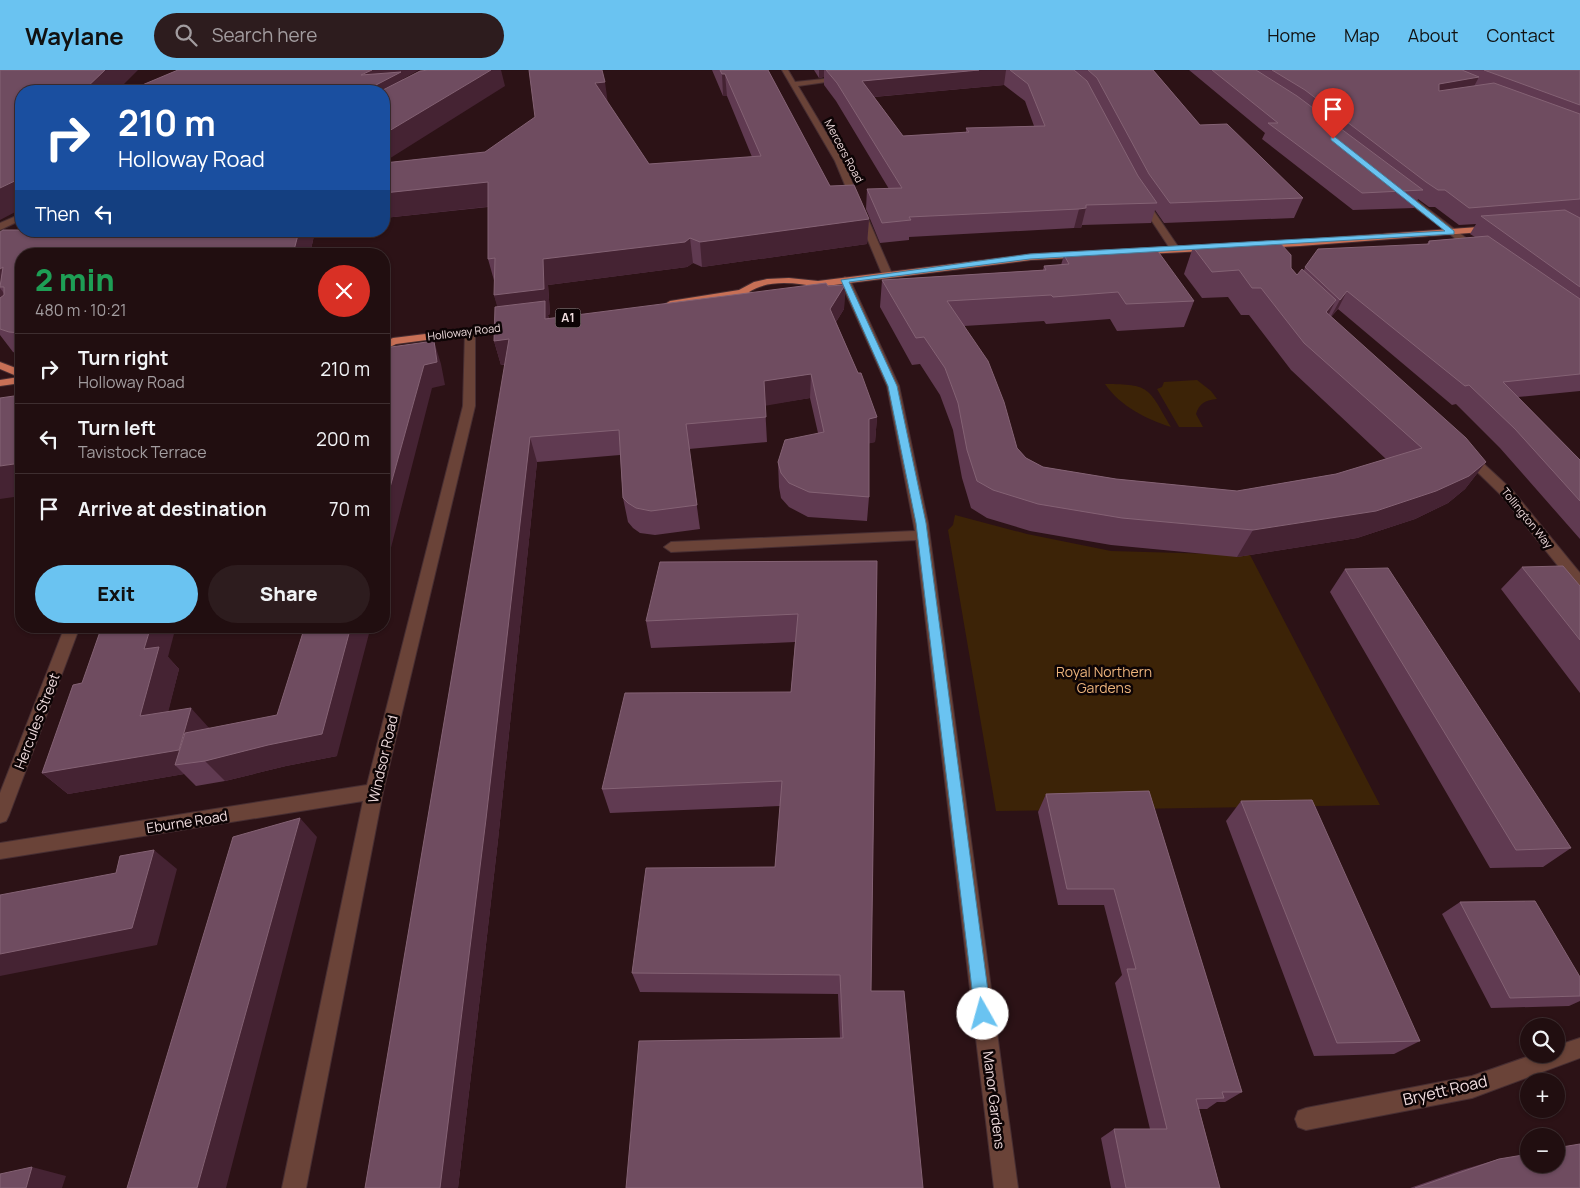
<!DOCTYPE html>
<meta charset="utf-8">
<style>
body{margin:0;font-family:Manrope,sans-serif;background:#2d1c1e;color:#f1f3f6;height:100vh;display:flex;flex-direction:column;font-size:19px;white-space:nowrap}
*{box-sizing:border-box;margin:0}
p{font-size:16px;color:#a29c9f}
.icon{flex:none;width:28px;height:28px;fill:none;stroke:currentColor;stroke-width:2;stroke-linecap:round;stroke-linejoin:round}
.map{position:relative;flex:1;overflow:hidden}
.panel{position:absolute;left:15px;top:178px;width:375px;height:385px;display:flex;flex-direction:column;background:#210e10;border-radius:20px;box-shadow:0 1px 4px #0004,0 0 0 1px #3e2e30}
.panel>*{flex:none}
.top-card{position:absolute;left:15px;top:15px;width:375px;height:152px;border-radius:20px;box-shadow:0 1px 4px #0004,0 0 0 1px #3e2e30;background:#1a4fa0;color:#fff;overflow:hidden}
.tools{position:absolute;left:1520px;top:948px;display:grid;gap:10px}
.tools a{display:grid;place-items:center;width:45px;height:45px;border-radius:50%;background:#210e10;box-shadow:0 1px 4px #0004,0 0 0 1px #3e2e30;font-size:25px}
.pin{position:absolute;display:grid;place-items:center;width:42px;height:42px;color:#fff;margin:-51px -21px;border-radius:50% 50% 50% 0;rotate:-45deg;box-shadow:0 0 5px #0007}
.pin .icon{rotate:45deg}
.me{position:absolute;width:55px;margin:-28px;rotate:353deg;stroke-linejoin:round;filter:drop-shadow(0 0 4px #0008)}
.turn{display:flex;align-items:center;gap:18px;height:105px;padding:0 20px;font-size:22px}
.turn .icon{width:65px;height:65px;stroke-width:2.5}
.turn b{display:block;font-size:35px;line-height:42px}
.then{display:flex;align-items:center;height:48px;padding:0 20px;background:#0003;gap:10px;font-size:19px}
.round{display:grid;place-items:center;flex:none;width:52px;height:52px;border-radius:26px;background:#2d1c1e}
.summary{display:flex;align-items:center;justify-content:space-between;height:85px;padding:0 20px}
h1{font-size:30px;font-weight:800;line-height:38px;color:#1e9e55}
.primary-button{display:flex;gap:10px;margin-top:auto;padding:10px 20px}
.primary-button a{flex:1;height:58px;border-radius:30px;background:#6ac3f1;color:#111;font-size:20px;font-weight:800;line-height:58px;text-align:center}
.primary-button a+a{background:#2d1c1e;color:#f1f3f6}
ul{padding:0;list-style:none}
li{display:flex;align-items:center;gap:15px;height:70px;padding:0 20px;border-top:1px solid #3e2e30}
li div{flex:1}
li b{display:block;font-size:19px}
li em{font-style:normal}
header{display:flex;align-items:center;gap:30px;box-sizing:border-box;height:70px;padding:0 25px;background:#6ac3f1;color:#111}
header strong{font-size:24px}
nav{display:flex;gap:28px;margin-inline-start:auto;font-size:18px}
.search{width:350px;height:45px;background:#2d1c1e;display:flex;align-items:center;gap:12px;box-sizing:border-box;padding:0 18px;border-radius:28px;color:#a29c9f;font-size:19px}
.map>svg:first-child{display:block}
.green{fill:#3c2307}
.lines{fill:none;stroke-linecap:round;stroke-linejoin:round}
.minor-casing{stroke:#472e32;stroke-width:2}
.tertiary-casing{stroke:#472e32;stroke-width:2}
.trunk-casing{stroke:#472e32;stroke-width:2}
.minor{fill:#6a4338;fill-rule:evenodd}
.tertiary{fill:#6a4338;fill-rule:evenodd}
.trunk{fill:#c87056;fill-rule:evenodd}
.wall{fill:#603a51;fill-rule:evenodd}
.shaded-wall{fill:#452333}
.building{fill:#6f4c60;stroke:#846274}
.route{fill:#6ac3f1;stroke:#457f9d}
.labels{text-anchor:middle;stroke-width:5;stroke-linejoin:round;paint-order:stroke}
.far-street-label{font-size:11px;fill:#f0dcde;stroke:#0d0405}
.shield{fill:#0d0405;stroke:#ac9b9d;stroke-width:1}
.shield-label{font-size:12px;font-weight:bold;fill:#f0dcde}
.park-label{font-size:14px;fill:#ecb37b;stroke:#0d0405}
.street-label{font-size:14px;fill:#f0dcde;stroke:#0d0405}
.near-street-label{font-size:16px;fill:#f0dcde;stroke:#0d0405}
</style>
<header>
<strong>Waylane</strong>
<div class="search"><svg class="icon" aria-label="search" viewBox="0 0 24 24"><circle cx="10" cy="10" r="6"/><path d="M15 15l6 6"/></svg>Search here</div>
<nav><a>Home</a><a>Map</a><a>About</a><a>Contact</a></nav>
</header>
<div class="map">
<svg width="1580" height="1118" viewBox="0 0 1580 1118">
<rect width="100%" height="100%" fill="#2c1216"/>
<!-- green -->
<path class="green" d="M 1197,310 L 1211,321 L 1217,329 C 1206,330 1199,333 1196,344 L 1203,357 L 1179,357 L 1157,319 L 1162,317 L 1164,312 Z
M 1105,314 C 1151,314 1148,318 1171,357 C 1146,349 1120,336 1105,314 Z
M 955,445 L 1027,464 L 1111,481 L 1250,485 L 1380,735 L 996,741 L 948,460 L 953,455 Z"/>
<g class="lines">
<defs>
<path id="minor" d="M 782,0 L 788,0 L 795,12 L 843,7 L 847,9 L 798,16 L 843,91 L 892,204 L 891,206 L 882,204 L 835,91 Z
M 1396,119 L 1402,119 L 1479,178 L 1479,182 L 1473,182 L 1396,123 Z
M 1139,128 L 1145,128 L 1179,178 L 1177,180 L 1171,180 L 1138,130 Z
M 21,144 L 21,150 L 0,160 L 0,153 Z
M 845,207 L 850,210 L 899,316 L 928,453 L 1018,1118 L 994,1118 L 916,470 L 671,482 L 664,477 L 671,472 L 915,461 L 887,316 L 840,210 Z
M 470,259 L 475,262 L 475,336 L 383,722 L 306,1118 L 282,1118 L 363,731 L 0,789 L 0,773 L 367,715 L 463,336 L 465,262 Z
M 65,556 L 80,556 L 9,745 L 6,751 L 0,753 L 0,723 Z
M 1580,968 L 1580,988 L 1472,1028 L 1306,1060 L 1298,1057 L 1295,1049 L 1298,1041 L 1306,1038 L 1472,1006 L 1535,984 L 1556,984 L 1556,976 Z"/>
<path id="tertiary" d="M 1467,381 L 1471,382 L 1512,420 L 1580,503 L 1580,518 L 1575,517 L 1502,426 L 1463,388 L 1461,385 Z"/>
<path id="trunk" d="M 1492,156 L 1495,157 L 1495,161 L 1300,176 L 1031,190 L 818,217 C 797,213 768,209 749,222 L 756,227 L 751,230 L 741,226 L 670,237 L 665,234 L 670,231 L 739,220 L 754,212 L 767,209 L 789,208 L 818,211 L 1031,184 L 1300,170 Z
M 514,253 L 519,256 L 518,258 L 396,274 L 384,280 L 384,272 L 393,268 Z
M 0,292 L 21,300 L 21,313 L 0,316 L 0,310 L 19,307 L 0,299 Z"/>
</defs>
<!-- minor casing -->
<use href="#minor" class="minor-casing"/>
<!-- tertiary casing -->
<use href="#tertiary" class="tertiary-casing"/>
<!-- trunk casing -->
<use href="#trunk" class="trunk-casing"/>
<!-- minor -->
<use href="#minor" class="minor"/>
<!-- tertiary -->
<use href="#tertiary" class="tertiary"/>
<!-- trunk -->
<use href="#trunk" class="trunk"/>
</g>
<!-- wall -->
<path class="wall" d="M 712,0 L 768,0 L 830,116 L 869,149 L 867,174 L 702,197 L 693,193 L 687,197 L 548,215 L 550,244 L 548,245 L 549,249 L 828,216 L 845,215 L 844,239 L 836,252 L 877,347 L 875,372 L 869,373 L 869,427 L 867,451 L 808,447 L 789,437 L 781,428 L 779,417 L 778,392 L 818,363 L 810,328 L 765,335 L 767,372 L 689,379 L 700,459 L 655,465 L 640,463 L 633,458 L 628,452 L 623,428 L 620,385 L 537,392 L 498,770 L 458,1118 L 365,1118 L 505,295 L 501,295 L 494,271 L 498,237 L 494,225 L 495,214 L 488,189 L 488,137 L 384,148 L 384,93 L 485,82 L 607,31 L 649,94 L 752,87 L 727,26 L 723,26 Z
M 814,0 L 1153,0 L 1200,55 L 1303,128 L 1294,148 L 1164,153 L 1155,140 L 1151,153 L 1082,155 L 1081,158 L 1074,158 L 909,167 L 909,170 L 880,173 L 866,139 L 867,119 L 889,119 L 836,31 L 824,15 L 824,7 L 819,8 ZM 1004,15 L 1025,31 L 1034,56 L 966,58 L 966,62 L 903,66 L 874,27 Z
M 1189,0 L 1580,0 L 1580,321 L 1518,327 L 1580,390 L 1580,469 L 1500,378 L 1456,334 L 1452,335 L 1338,239 L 1331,247 L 1486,392 L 1465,419 L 1448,433 L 1415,449 L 1357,468 L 1237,487 L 1111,475 L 1030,461 L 987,448 L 971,438 L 962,408 L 953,360 L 940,325 L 920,294 L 912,295 L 880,237 L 882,210 L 1043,200 L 1044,196 L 1061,195 L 1064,185 L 1194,231 L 1184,257 L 1117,261 L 1110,249 L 1046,254 L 1044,251 L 964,256 L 1017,378 L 1026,388 L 1043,397 L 1116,409 L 1237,421 L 1336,404 L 1386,389 L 1291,300 L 1249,245 L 1241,245 L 1228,227 L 1202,228 L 1184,204 L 1193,177 L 1291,198 L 1297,205 L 1304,200 L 1305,197 L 1427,174 L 1429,171 L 1475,167 L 1470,164 L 1476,154 L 1459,155 L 1435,137 L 1429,137 L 1418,129 L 1414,138 L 1353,140 L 1262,69 L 1265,63 Z
M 21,151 L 21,161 L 315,161 L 310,184 L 21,184 L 21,285 L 13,282 L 0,265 L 0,162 L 21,160 L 16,154 Z
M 877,491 L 871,921 L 923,1118 L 840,968 L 838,924 L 640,922 L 632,903 L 775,797 L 780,736 L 610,743 L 602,719 L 791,622 L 795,572 L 651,578 L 646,551 Z
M 1522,497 L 1580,516 L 1580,623 L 1501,519 Z
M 1345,499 L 1571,778 L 1543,797 L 1490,798 L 1330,522 Z
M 168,587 L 179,599 L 168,641 L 210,658 L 337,686 L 286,696 L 225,711 L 196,716 L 184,704 L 68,724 L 42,703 L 82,613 Z
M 1149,721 L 1242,1022 L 1225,1032 L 1217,1032 L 1207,1039 L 1199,1039 L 1220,1118 L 1111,1118 L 1101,1068 L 1114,1059 L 1150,1059 L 1115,913 L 1122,905 L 1104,835 L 1058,835 L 1038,742 L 1046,724 Z
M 1241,731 L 1420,971 L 1394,984 L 1314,986 L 1226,751 Z
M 1460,832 L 1580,907 L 1580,931 L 1569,936 L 1491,938 L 1442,844 Z
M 1499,1089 L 1580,1118 L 1410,1118 L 1462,1100 Z"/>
<!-- shaded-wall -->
<path class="shaded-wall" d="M 105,0 L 138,0 L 117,21 L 83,21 Z
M 372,0 L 419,0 L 403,9 L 407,24 L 384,21 L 366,21 L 361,5 Z
M 491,0 L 501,0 L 505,16 L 384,92 L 384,64 Z
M 819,0 L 824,0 L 824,7 L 819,8 Z
M 979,0 L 1006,0 L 1004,15 L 861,28 L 862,11 Z
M 722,4 L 725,4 L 727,26 L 723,26 Z
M 1479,7 L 1471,22 L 1432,29 L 1439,14 Z
M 605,12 L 608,34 L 595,13 Z
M 21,108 L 21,139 L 0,150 L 0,118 Z
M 488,112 L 494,136 L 384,148 L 384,123 Z
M 1086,138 L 1081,158 L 1074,158 L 1079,139 Z
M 869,149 L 867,174 L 702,197 L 700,172 Z
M 299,161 L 315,161 L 310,184 L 293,184 Z
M 690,168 L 693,193 L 687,197 L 548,215 L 550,244 L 548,245 L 550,254 L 501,251 L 494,225 L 543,189 Z
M 3,197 L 0,217 L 0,199 Z
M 845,215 L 844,239 L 829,263 L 830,239 Z
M 0,218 L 9,230 L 0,234 Z
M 1347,221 L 1338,239 L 1330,248 L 1340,230 Z
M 1336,230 L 1322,257 L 1326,242 Z
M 509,269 L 516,293 L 501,295 L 494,271 Z
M 434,271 L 441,294 L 445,315 L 432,318 L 384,505 L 384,439 L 424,295 Z
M 811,304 L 810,328 L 764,336 L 764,311 Z
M 877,347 L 875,372 L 867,374 L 869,349 Z
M 530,367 L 537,392 L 498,770 L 458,1118 L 440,1118 Z
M 1486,392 L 1465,419 L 1448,433 L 1415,449 L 1357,468 L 1237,487 L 1253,460 Z
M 21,393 L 21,426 L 0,429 L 0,396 Z
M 151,556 L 176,556 L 168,587 L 179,599 L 162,667 L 140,646 L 144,579 Z
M 351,556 L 371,556 L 337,686 L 286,696 L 225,711 L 205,691 L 268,675 Z
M 191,638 L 210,659 L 175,695 L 184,704 L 68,724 L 42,703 Z
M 300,748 L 317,767 L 226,1118 L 197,1118 Z
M 154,780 L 177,799 L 157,875 L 0,906 L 0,884 Z
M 32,1097 L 66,1106 L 62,1118 L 26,1118 Z"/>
<!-- building -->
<path class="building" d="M 0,0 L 105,0 L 83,21 L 21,21 L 21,108 L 0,118 Z
M 178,0 L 372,0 L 361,5 L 401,2 L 376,15 L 376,21 L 128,21 Z
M 429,0 L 491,0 L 384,64 L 384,21 L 381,21 L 420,1 Z
M 529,0 L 602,0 L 605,12 L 595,13 L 649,94 L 761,86 L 725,4 L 722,4 L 720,0 L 768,0 L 830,116 L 854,115 L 869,149 L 700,172 L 690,168 L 685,172 L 543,189 L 544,219 L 494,225 L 495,188 L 488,189 L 488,112 L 384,123 L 384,93 L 485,82 L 535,47 Z
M 826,0 L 979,0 L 862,11 L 903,66 L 969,62 L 966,58 L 1045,56 L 1028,14 L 1010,0 L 1074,0 L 1087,11 L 1138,106 L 1157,133 L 1086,135 L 1086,138 L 1079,139 L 909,147 L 911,150 L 882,153 L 867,119 L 902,118 L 837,13 Z
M 1088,0 L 1153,0 L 1200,55 L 1227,54 L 1303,128 L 1170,133 L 1149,104 L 1097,8 Z
M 1212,0 L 1256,0 L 1297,26 L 1423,120 L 1362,123 L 1268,53 L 1278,53 Z
M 1272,0 L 1462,0 L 1479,7 L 1439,14 L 1439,21 L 1494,13 L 1580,44 L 1580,129 L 1469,138 L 1445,120 L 1438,120 L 1426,112 L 1305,20 Z
M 1484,0 L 1580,0 L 1580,35 Z
M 1565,140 L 1580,148 L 1580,217 L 1481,146 Z
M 21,151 L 21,155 L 16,154 Z
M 3,160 L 21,160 L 21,161 L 299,161 L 293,184 L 21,184 L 21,263 L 9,262 L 0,259 L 0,228 L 4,225 L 4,217 L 0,217 L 3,197 L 0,199 L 0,162 Z
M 1488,166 L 1580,229 L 1580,304 L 1503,312 L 1580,390 L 1580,431 L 1515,359 L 1469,315 L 1465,316 L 1347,221 L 1340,230 L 1305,197 L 1318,179 L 1429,174 L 1429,171 Z
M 1281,174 L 1291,185 L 1291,198 L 1297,205 L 1302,199 L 1336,230 L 1326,242 L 1466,368 L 1486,392 L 1469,406 L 1436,421 L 1376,441 L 1253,460 L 1122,448 L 1038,434 L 993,420 L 977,411 L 967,380 L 958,333 L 945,298 L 924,267 L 916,268 L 882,210 L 1046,200 L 1044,196 L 1069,194 L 1064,185 L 1157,180 L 1194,231 L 1126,234 L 1118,222 L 1053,227 L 1051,225 L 947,231 L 988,291 L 1004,332 L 1017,378 L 1026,388 L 1043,397 L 1116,409 L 1237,421 L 1336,404 L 1422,378 L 1304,273 L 1261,218 L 1252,218 L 1239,200 L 1212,202 L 1193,177 Z
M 826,213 L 828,216 L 845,215 L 830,239 L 858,303 L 861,303 L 877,347 L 869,349 L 869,427 L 809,422 L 789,413 L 781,403 L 778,392 L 785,370 L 824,362 L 811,304 L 764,311 L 766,347 L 686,354 L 697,435 L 651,441 L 636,438 L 628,433 L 623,428 L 619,360 L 530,367 L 486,749 L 440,1118 L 365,1118 L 509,269 L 494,271 L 495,237 L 545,231 L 545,249 Z
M 434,271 L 437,292 L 424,295 L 384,439 L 384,278 Z
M 21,325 L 21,393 L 0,396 L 0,328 Z
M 877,491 L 871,921 L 904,921 L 923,1118 L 626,1118 L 639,971 L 843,968 L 840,905 L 632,903 L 646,798 L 775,797 L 782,711 L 602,719 L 625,623 L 791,622 L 798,544 L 646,551 L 660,492 Z
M 1563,496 L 1580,516 L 1580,570 L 1522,497 Z
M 1388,498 L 1571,778 L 1516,780 L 1345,499 Z
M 102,556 L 151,556 L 144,579 L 159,577 L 140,646 L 191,638 L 179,680 L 42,703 L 73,615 L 82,613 Z
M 305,556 L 351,556 L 322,664 L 268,675 L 205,691 L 175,695 L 185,663 L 277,645 Z
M 1149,721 L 1242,1022 L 1222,1022 L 1224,1028 L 1196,1029 L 1220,1118 L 1126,1118 L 1114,1059 L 1167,1059 L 1127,899 L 1136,899 L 1114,819 L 1067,819 L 1046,724 Z
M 1312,730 L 1420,971 L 1337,973 L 1241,731 Z
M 300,748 L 197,1118 L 127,1118 L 233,767 Z
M 154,780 L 132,858 L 0,884 L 0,825 L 116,803 L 120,786 Z
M 1535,831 L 1580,907 L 1580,926 L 1510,928 L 1460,832 Z
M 1580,1074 L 1580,1118 L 1415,1118 L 1499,1089 L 1529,1084 L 1529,1094 L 1556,1094 L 1556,1078 Z
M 32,1097 L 26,1118 L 0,1118 L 0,1104 Z"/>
<!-- route -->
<path class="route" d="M 1331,67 L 1335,67 L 1454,161 L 1454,164 L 1030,189 L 849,212 L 897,316 L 926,453 L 991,944 L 989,949 L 983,952 L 978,949 L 975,944 L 916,453 L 888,316 L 841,210 L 1030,184 L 1445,161 L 1331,70 Z"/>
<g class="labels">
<!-- far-street labels -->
<g class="far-street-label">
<text transform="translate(844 81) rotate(62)" y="4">Mercers Road</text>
<text transform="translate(464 262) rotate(-7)" y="4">Holloway Road</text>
<text transform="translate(1527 448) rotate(51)" y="4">Tollington Way</text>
</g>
<!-- shield labels -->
<rect class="shield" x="555.5" y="238.5" width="25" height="19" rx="4"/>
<g class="shield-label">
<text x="568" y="252">A1</text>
</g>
<!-- park labels -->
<g class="park-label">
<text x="1104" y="607">Royal Northern<tspan x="1104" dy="16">Gardens</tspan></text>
</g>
<!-- street labels -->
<g class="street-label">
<text transform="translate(37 651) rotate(-69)" y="5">Hercules Street</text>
<text transform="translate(383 689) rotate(-77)" y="5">Windsor Road</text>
<text transform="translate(187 752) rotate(-9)" y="5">Eburne Road</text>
<text transform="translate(994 1030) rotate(83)" y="5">Manor Gardens</text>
</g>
<!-- near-street labels -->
<g class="near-street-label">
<text transform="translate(1445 1020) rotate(-13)" y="6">Bryett Road</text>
</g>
</g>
</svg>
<div class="tools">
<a><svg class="icon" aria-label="search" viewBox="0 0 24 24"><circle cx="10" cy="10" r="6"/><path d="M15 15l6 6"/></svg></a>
<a>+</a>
<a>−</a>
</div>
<div class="pin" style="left:1333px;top:69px;background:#d93025"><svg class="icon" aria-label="arrive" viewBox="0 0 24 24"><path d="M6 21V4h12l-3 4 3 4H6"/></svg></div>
<svg class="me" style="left:983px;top:944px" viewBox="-20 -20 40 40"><circle r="19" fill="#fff"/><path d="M0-13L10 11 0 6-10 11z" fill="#6ac3f1"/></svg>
<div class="top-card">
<div class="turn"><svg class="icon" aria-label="right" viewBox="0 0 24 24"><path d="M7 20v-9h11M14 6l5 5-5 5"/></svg><div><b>210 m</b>Holloway Road</div></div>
<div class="then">Then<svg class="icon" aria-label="left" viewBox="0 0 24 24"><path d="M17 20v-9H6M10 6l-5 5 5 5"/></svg></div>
</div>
<section class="panel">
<div class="summary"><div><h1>2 min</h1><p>480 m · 10:21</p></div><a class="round" style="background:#d93025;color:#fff"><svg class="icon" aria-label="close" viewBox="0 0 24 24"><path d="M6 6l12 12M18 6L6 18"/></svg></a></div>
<ul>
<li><svg class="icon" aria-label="right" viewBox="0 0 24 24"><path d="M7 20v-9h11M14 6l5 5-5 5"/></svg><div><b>Turn right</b><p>Holloway Road</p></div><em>210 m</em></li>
<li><svg class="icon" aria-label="left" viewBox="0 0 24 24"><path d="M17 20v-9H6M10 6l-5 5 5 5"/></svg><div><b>Turn left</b><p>Tavistock Terrace</p></div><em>200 m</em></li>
<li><svg class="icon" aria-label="arrive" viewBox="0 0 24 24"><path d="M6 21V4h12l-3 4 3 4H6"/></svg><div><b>Arrive at destination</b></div><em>70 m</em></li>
</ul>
<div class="primary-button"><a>Exit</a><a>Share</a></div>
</section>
</div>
